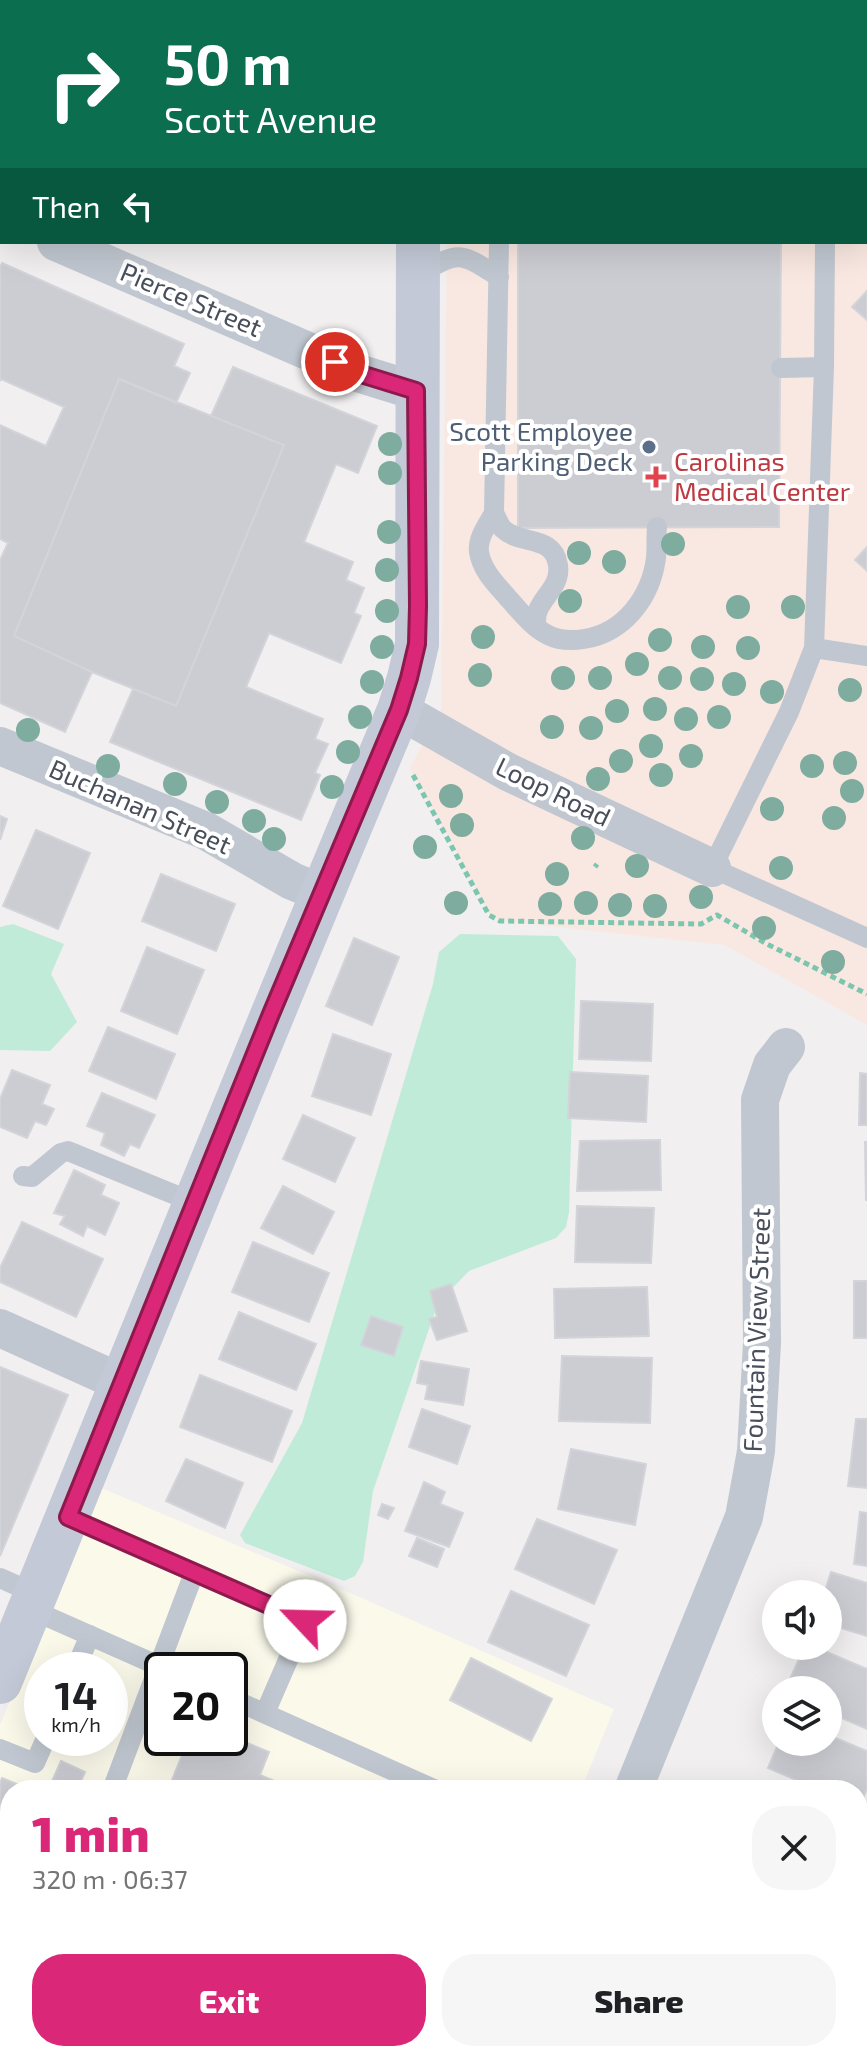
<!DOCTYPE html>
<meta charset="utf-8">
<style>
body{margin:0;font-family:"Exo 2",sans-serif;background:#f6f6f6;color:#202124;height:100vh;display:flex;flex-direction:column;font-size:30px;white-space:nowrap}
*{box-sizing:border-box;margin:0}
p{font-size:26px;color:#757577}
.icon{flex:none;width:44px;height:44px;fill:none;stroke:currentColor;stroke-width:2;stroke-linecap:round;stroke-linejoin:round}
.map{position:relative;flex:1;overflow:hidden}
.sheet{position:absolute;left:0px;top:1780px;width:868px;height:282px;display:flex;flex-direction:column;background:#fff;border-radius:32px 32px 0 0;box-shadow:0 8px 32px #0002}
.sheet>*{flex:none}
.banner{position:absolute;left:0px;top:0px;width:868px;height:244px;box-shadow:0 8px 32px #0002;background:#0b6e4f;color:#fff;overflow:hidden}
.buttons{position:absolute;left:762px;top:1580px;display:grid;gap:16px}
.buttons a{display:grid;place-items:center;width:80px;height:80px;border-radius:50%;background:#fff;box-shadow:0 8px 32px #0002;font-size:40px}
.speed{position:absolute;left:24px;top:1652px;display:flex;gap:16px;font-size:40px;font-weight:700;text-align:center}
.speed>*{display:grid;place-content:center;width:104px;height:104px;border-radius:50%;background:#fff;box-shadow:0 8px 32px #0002;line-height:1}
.speed small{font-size:20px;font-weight:400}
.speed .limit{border:4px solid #111;border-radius:12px;background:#fff;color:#111}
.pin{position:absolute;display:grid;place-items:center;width:68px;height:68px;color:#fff;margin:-34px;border:4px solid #fff;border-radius:50%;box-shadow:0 2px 8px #0007}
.me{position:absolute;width:88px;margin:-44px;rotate:294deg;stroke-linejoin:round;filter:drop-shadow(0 0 6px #0008)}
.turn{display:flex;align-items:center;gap:28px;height:168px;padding:0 32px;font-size:36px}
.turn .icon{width:104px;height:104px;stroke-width:2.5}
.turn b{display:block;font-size:56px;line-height:68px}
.then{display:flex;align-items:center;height:76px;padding:0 32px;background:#0003;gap:16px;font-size:30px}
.round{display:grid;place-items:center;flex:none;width:84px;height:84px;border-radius:32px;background:#f6f6f6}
.overview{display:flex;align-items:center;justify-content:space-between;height:136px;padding:0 32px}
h1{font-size:48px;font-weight:800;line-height:60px;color:#db2777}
.primary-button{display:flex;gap:16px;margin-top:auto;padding:16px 32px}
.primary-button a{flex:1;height:92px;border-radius:32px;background:#db2777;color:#fff;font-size:32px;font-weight:800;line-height:92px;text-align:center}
.primary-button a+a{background:#f6f6f6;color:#202124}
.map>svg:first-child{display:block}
.commercial{fill:#faf9ea;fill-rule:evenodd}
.medical{fill:#f9e8e1}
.green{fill:#c1ebd9}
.building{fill:#cccdd3;stroke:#d3d4da;stroke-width:2}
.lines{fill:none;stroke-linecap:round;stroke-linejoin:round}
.path{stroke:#7cc6af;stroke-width:5;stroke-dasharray:6 4;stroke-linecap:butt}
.service{stroke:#c1c7d0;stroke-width:20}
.minor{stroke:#c1c7d0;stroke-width:38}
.tertiary{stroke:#c1c7d0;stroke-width:44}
.secondary{stroke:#c3c9d6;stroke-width:44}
.tree{fill:#7eac9e}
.route-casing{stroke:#8e194d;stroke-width:20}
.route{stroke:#db2777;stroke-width:14}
.service-dot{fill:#5c6f8a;stroke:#fff;stroke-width:3}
.health-dot{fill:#e0444e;stroke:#fff;stroke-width:3}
.labels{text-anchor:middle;stroke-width:8;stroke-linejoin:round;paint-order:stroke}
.street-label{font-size:26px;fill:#484f5b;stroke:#fff}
.service-label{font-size:26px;fill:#4e5e75;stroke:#fff;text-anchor:end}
.health-label{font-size:26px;fill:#be3a42;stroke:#fff;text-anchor:start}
</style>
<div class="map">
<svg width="867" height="2061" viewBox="0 0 867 2061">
<rect width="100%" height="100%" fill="#f1efef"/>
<!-- commercial -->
<path class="commercial" d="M 99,1487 L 348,1592 L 614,1709 L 581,1790 L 10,1790 L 10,2052 L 858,2052 L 858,1979 L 867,1983 L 867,2061 L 0,2061 L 0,1725 ZM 42,1670 L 110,1670 L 110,1738 L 42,1738 ZM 162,1670 L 230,1670 L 230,1738 L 162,1738 Z"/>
<!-- medical -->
<path class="medical" d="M 450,0 L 867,0 L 867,1025 L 725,945 L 500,921 L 490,915 L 410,768 L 441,711 L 447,242 L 866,242 L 866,2 L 450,2 Z"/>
<!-- green -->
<path class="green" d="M 13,924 L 64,944 L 51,974 L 77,1022 L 50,1051 L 0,1050 L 0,927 Z
M 460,934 L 558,936 L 576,959 L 569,1212 L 566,1227 L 556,1238 L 469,1271 L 438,1303 L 373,1491 L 363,1562 L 355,1576 L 344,1581 L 245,1543 L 240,1535 L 302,1423 L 433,984 L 439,952 Z
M 867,1847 L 867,1933 L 858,1932 L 858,1859 Z"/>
<!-- building -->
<path class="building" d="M 155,0 L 317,0 L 317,2 L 154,2 Z
M 517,0 L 780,0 L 780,2 L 517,2 Z
M 518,242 L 781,242 L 779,527 L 518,528 Z
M 2,263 L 184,344 L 174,366 L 190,373 L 176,403 L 119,379 L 14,636 L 92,672 L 65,732 L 0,703 L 0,560 L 8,543 L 0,539 L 0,425 L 46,446 L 64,407 L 1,379 L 0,381 L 0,267 Z
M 867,291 L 867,320 L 852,307 Z
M 233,367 L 377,426 L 358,473 L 336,464 L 304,542 L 353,562 L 346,580 L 364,588 L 354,613 L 361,616 L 341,663 L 269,633 L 246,687 L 323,719 L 315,739 L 328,744 L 315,773 L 320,775 L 301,820 L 110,742 L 133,689 L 176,706 L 284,445 L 211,416 Z
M 119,379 L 284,445 L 176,706 L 92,672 L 14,636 Z
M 867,547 L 867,571 L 855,560 Z
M 0,816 L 7,819 L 0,840 Z
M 36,830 L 90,853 L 58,929 L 3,906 Z
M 161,874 L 235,904 L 216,951 L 142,921 Z
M 354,938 L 399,957 L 372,1025 L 326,1006 Z
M 147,947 L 204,970 L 177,1034 L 121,1011 Z
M 581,1001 L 653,1004 L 651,1061 L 579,1059 Z
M 108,1027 L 175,1054 L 156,1099 L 89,1071 Z
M 333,1034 L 391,1054 L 371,1115 L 312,1096 Z
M 12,1070 L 50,1085 L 42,1104 L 54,1109 L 46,1125 L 35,1121 L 27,1138 L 0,1127 L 0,1099 Z
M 570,1072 L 648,1076 L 646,1122 L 568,1118 Z
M 860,1073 L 867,1074 L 867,1125 L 859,1125 Z
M 102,1093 L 155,1115 L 139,1148 L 130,1144 L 124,1156 L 101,1145 L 105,1133 L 87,1126 Z
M 303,1115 L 355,1138 L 335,1182 L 283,1159 Z
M 660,1140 L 661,1190 L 577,1191 L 580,1141 Z
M 865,1142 L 867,1142 L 867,1200 L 866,1200 Z
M 74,1170 L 105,1185 L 101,1195 L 119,1203 L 105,1235 L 87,1226 L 83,1236 L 60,1224 L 65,1216 L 54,1213 Z
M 283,1186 L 334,1212 L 313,1254 L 261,1228 Z
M 577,1206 L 654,1208 L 651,1263 L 575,1262 Z
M 22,1222 L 103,1259 L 76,1317 L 0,1282 L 0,1268 Z
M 253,1242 L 329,1273 L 309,1322 L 232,1292 Z
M 854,1281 L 867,1281 L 867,1338 L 854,1338 Z
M 451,1284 L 467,1331 L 437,1340 L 429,1319 L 437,1317 L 430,1291 Z
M 647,1287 L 649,1336 L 555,1338 L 554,1289 Z
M 239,1312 L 316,1344 L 296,1390 L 219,1359 Z
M 371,1316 L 403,1327 L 394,1356 L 361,1345 Z
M 562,1356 L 652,1358 L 650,1423 L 559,1421 Z
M 421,1361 L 469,1369 L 463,1405 L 425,1399 L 428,1385 L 417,1383 Z
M 0,1367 L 68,1395 L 0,1556 Z
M 200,1375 L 292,1411 L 272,1462 L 180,1427 Z
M 422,1409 L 470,1426 L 457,1464 L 409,1447 Z
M 856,1419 L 867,1419 L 867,1488 L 848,1486 Z
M 571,1449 L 646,1464 L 635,1525 L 558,1509 Z
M 186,1459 L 243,1483 L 225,1528 L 166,1501 Z
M 424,1482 L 445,1492 L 440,1504 L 463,1513 L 449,1547 L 405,1531 Z
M 382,1504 L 394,1508 L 388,1519 L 378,1515 Z
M 860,1512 L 867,1513 L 867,1566 L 854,1564 Z
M 537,1519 L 617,1550 L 594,1604 L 515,1569 Z
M 417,1538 L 444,1549 L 437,1567 L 409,1556 Z
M 831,1572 L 867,1583 L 867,1636 L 828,1624 L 828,1594 L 824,1594 Z
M 511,1591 L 589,1625 L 566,1676 L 488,1642 Z
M 805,1646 L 813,1646 L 867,1669 L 867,1729 L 828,1712 L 828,1690 L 785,1690 Z
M 471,1658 L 552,1699 L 531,1741 L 450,1700 Z
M 828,1735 L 867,1751 L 867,1788 L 860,1806 L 858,1806 L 858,1790 L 820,1790 L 768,1768 L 779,1742 L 828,1742 Z
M 230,1736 L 269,1752 L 260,1775 L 296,1790 L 168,1790 L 189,1738 L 230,1738 Z
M 61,1761 L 85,1772 L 77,1790 L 53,1790 L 49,1788 Z
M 2,1778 L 31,1790 L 10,1790 L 10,1900 L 0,1896 L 0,1783 Z"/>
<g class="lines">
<!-- path -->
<path class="path" d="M 865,0 L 867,3
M 866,14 L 867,13
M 866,228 L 867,227
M 413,775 L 484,906 L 489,915 L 500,921 L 701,924 L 717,915 L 767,944 L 867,994
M 595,867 L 597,864"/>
<!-- service -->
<path class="service" d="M 497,2 L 497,0
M 499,242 L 494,513 C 497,518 499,525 503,529 C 521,546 553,534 558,565 C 562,592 530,601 537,628
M 417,275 C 460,251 458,251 499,277
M 824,367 L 814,648 L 789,712 L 712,868 L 867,938
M 781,368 L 824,367 L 825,242
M 494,513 C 488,524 477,538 479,552 C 482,571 496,584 508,598 C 520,611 532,627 548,635 C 560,641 572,641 584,639 C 624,633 651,597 656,558 C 657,548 656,537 657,527
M 814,648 L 867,656
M 23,1176 L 32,1177 L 61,1153 L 68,1151 L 195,1203
M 68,1517 L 305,1621 L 265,1713
M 0,1578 L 36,1594
M 30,1609 L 168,1670
M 75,1670 L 90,1635
M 230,1698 L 436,1790
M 0,1749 L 35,1763 L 46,1738
M 112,1790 L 194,1573
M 858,1981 L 867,1985
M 401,2061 L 405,2052"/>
<!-- minor -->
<path class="minor" d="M 0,218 L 2,219
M 56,242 L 361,374 L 416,391
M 399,710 L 508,772 L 712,868
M 0,746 L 206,831 L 292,881 L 321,893
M 0,1328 L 122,1383
M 633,1790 L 744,1517 L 753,1468 L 756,1451 L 762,1343 L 760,1100 L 772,1065 L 786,1047
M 522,2061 L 525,2052"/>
<!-- tertiary -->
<path class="tertiary" d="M 0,1980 L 10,1984
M 178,2052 L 198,2061"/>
<!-- secondary -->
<path class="secondary" d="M 31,2 L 32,0
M 420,2 L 420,0
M 0,78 L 2,73
M 0,1682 C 132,1358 263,1033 399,710 L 409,678 L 417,644 L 418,242"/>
</g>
<!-- trees -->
<g class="tree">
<circle cx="390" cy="444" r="12"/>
<circle cx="390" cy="473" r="12"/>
<circle cx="389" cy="532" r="12"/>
<circle cx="673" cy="544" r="12"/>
<circle cx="579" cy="553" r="12"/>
<circle cx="614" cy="562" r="12"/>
<circle cx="387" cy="570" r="12"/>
<circle cx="570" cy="601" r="12"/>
<circle cx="738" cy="607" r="12"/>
<circle cx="793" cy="607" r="12"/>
<circle cx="387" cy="611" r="12"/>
<circle cx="483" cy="637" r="12"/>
<circle cx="660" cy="640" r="12"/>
<circle cx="382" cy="647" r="12"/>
<circle cx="703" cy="647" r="12"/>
<circle cx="748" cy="648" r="12"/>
<circle cx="637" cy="664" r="12"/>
<circle cx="480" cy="675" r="12"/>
<circle cx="563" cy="678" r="12"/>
<circle cx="600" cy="678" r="12"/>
<circle cx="670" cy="678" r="12"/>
<circle cx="702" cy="679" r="12"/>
<circle cx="372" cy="682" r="12"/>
<circle cx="734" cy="684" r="12"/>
<circle cx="850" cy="690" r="12"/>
<circle cx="772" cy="692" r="12"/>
<circle cx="655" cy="709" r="12"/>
<circle cx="617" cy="711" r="12"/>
<circle cx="360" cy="717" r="12"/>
<circle cx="719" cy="717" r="12"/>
<circle cx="686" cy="719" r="12"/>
<circle cx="552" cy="727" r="12"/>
<circle cx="591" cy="728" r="12"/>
<circle cx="28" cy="730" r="12"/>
<circle cx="651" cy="746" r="12"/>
<circle cx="348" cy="752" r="12"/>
<circle cx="691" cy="756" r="12"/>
<circle cx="621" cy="761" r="12"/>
<circle cx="845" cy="763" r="12"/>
<circle cx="108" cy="766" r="12"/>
<circle cx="812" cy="766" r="12"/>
<circle cx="661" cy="775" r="12"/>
<circle cx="598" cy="779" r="12"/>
<circle cx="175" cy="784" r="12"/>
<circle cx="332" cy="787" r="12"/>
<circle cx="852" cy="791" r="12"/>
<circle cx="451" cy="796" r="12"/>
<circle cx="217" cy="802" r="12"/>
<circle cx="772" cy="809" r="12"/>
<circle cx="834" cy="818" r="12"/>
<circle cx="254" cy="821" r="12"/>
<circle cx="462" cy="825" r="12"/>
<circle cx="583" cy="838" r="12"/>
<circle cx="274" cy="839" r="12"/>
<circle cx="425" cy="847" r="12"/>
<circle cx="637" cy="866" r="12"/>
<circle cx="781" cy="868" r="12"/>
<circle cx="557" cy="874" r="12"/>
<circle cx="701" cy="897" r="12"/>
<circle cx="456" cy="903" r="12"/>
<circle cx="586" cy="903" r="12"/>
<circle cx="550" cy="904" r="12"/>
<circle cx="620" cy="905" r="12"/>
<circle cx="655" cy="906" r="12"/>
<circle cx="764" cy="928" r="12"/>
<circle cx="833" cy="962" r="12"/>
</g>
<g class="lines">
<defs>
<path id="route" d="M 305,1621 L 68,1517 L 271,1014 L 399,710 L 409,678 L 417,644 L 418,606 L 416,391 L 361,374 L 335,362"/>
</defs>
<!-- route casing -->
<use href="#route" class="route-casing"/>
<!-- route -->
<use href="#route" class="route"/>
</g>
<!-- markers -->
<circle class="service-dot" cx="649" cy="447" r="8"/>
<path class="health-dot" d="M652 465h8v8h8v8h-8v8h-8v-8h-8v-8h8z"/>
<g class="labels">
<!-- street labels -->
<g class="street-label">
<text transform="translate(191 300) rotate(23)" y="9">Pierce Street</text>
<text transform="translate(553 792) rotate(26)" y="9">Loop Road</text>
<text transform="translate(140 807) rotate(24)" y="9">Buchanan Street</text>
<text transform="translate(757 1330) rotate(-88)" y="9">Fountain View Street</text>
</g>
<!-- service labels -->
<g class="service-label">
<text x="633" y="441">Scott Employee<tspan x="633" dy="30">Parking Deck</tspan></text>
</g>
<!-- health labels -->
<g class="health-label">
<text x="674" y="471">Carolinas<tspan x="674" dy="30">Medical Center</tspan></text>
</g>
</g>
</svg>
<div class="buttons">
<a><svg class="icon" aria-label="sound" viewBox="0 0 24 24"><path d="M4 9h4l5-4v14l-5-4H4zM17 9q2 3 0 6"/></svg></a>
<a><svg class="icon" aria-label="layers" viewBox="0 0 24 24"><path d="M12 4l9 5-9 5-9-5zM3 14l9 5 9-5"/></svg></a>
</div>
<div class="speed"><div>14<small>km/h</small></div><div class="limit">20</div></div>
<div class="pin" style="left:335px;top:362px;background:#d93025"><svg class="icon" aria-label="arrive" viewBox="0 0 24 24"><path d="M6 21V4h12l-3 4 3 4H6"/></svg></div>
<svg class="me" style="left:305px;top:1621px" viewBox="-20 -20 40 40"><circle r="19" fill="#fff"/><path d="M0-13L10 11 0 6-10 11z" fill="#db2777"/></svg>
<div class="banner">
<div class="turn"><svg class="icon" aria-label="right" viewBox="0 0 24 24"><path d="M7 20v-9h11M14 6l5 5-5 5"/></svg><div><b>50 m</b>Scott Avenue</div></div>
<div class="then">Then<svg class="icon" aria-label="left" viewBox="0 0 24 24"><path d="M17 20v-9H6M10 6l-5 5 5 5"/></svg></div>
</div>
<section class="sheet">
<div class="overview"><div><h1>1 min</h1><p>320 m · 06:37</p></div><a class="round"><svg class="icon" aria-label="close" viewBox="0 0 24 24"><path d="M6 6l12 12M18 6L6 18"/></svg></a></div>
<div class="primary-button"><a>Exit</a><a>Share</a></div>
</section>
</div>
